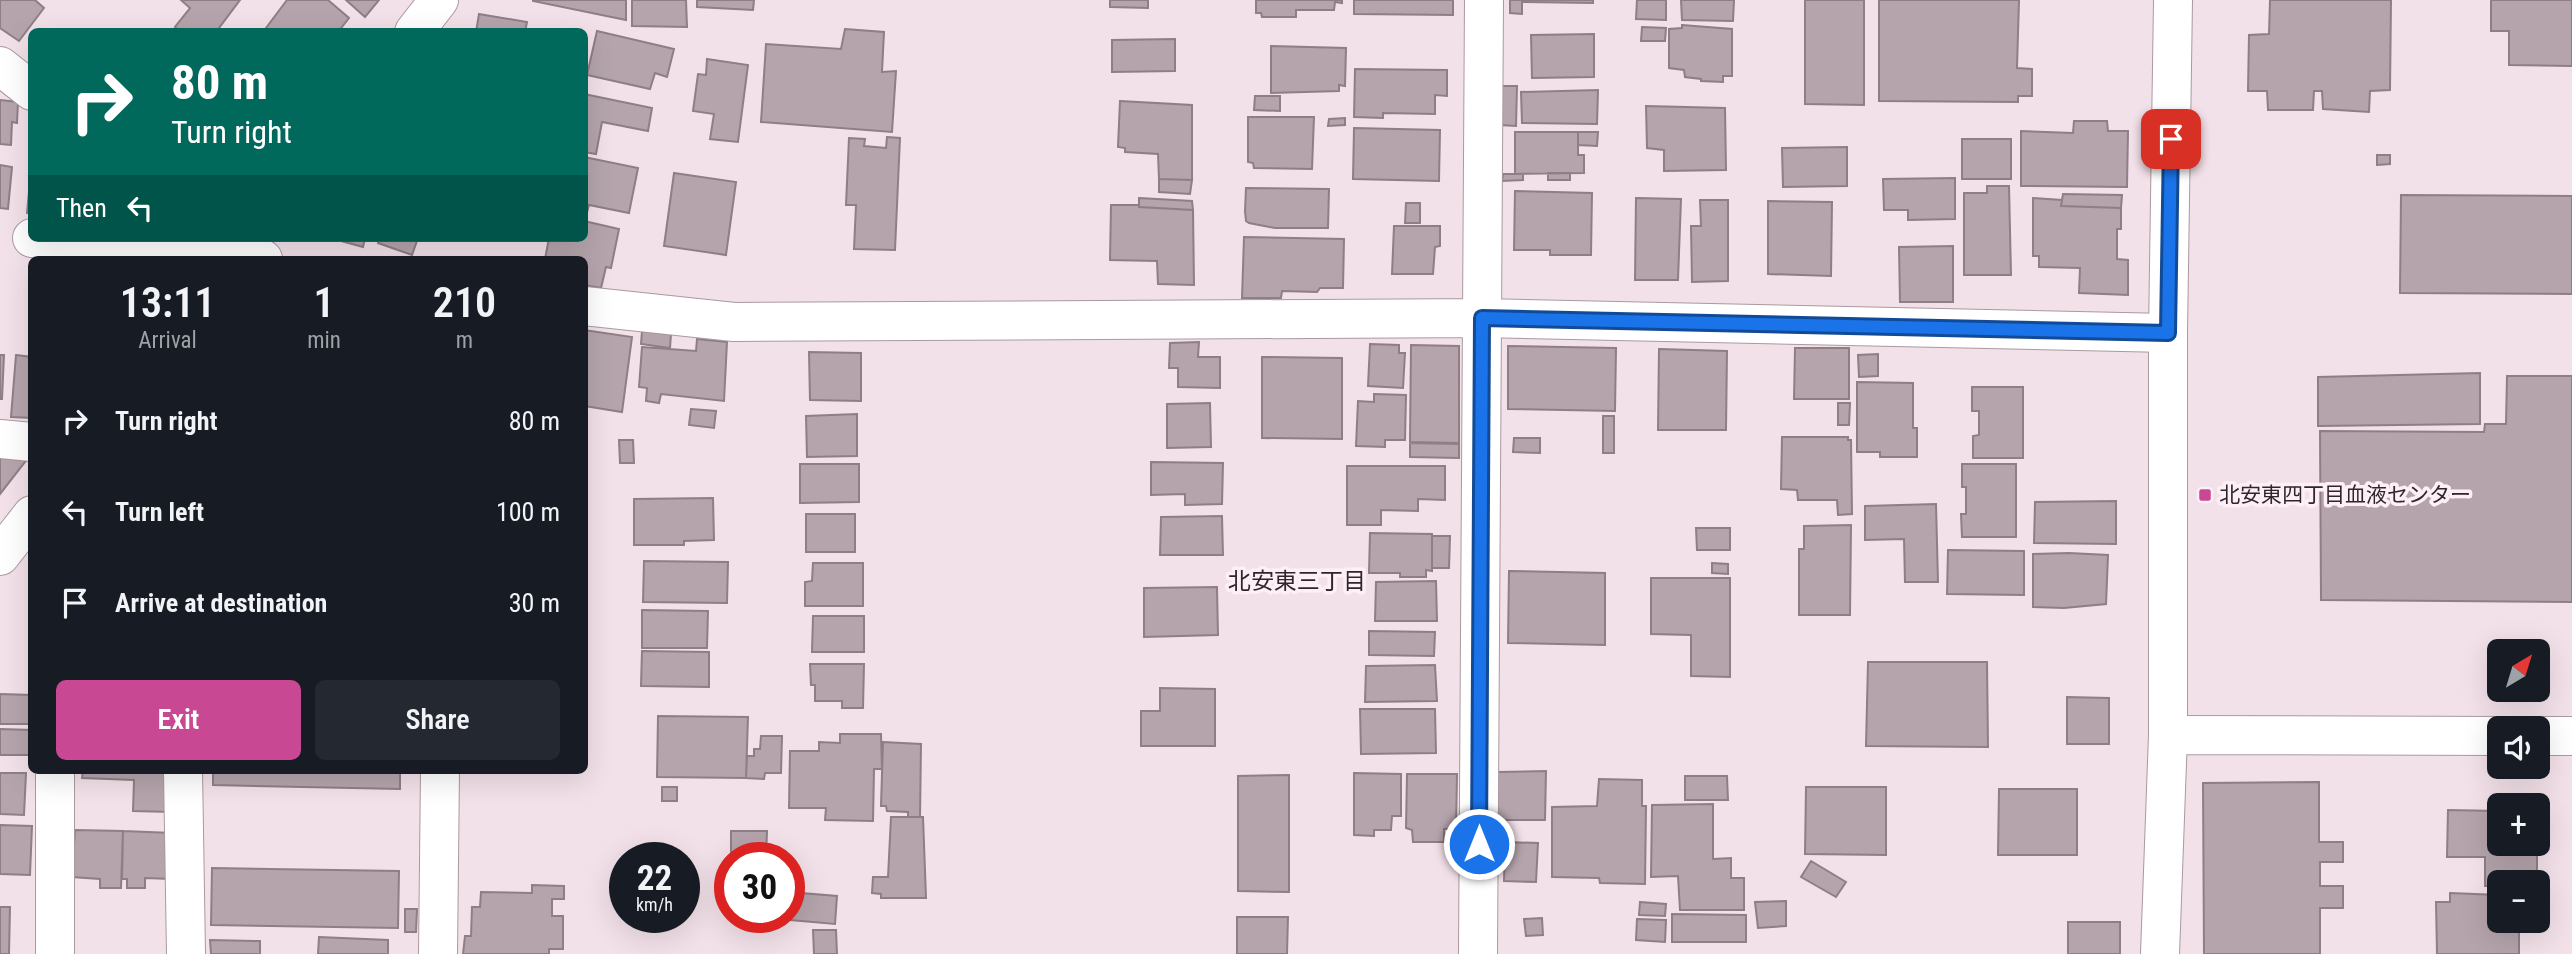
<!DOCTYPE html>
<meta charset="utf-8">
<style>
body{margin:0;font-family:"Roboto Condensed","Noto Sans JP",sans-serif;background:#242831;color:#f1f3f6;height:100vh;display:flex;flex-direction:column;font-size:26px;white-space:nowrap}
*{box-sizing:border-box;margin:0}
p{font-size:23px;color:#9ea1a6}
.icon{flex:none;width:38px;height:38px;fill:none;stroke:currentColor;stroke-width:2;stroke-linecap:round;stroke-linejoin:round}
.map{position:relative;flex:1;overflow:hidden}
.panel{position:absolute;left:28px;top:256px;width:560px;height:518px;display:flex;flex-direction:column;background:#171b24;border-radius:10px;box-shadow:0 7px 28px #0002}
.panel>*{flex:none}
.banner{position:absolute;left:28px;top:28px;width:560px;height:214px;border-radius:10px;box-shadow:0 7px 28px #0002;background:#00695c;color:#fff;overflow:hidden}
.needle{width:46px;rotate:38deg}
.tools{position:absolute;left:2487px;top:639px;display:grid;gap:14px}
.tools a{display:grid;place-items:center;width:63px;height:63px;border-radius:10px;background:#171b24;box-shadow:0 7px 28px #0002;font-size:35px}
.speed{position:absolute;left:609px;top:842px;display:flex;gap:14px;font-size:35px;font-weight:700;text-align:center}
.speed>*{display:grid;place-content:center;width:91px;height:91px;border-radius:50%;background:#171b24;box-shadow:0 7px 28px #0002;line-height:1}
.speed small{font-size:18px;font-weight:400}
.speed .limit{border:10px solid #d22;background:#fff;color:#111}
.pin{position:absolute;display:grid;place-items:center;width:60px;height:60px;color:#fff;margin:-30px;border-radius:14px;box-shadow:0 4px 10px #0006}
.me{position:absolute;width:77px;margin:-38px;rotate:0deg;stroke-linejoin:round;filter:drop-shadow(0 0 5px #0008)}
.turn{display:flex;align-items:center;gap:24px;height:147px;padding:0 28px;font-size:32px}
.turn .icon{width:91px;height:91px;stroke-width:2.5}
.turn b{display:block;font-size:49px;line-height:60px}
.then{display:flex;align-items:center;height:66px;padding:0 28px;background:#0003;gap:14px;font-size:26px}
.eta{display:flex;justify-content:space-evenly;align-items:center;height:119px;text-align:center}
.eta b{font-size:42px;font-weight:600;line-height:49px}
.cta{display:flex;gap:14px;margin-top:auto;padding:14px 28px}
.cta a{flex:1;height:80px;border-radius:10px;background:#c84893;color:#fff;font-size:28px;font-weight:600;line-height:80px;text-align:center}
.cta a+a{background:#242831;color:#f1f3f6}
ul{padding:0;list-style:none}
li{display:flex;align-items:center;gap:21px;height:91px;padding:0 28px}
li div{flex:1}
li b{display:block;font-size:26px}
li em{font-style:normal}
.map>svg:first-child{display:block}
.building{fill:#b5a4ac;stroke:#8f7e86;stroke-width:2}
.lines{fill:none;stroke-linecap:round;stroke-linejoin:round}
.minor-casing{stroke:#aa99a1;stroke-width:40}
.tertiary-casing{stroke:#aa99a1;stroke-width:40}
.minor{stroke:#fff;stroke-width:38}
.tertiary{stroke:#fff;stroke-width:38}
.route-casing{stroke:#114b97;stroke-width:18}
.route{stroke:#1a73e8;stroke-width:12}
.poi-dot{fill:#c84893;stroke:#feeff6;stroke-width:2.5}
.labels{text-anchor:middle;stroke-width:7;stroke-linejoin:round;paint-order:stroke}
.poi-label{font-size:21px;fill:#2e272a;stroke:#feeff6;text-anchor:start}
.neighbourhood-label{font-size:23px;fill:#2e272a;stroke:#feeff6}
</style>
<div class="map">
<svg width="2572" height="954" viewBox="0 0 2572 954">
<rect width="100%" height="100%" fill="#f3e1e9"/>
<!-- building -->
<path class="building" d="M 0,0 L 35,0 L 44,8 L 19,41 L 0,28 Z
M 181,0 L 240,0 L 216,32 L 180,32 L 175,27 L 190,8 Z
M 287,0 L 328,0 L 349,18 L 338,32 L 263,32 Z
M 346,0 L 379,0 L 365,17 Z
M 626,0 L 626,20 L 533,1 L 533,0 Z
M 632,0 L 686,0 L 687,27 L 632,26 Z
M 697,0 L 754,0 L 753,10 L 697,7 Z
M 1110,0 L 1148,0 L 1148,8 L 1110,7 Z
M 1256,0 L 1342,0 L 1342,3 L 1335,2 L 1334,10 L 1296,10 L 1296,17 L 1262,17 L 1261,13 L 1256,13 Z
M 1354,0 L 1453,0 L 1453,15 L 1354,14 Z
M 1510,0 L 1593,0 L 1593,3 L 1522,2 L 1522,14 L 1510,13 Z
M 1637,0 L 1666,0 L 1666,20 L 1636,19 Z
M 1681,0 L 1734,0 L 1733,21 L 1682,20 Z
M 1805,0 L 1864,0 L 1864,105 L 1805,104 Z
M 1879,0 L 2019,0 L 2017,68 L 2032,69 L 2032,96 L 2018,96 L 2018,102 L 1879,101 Z
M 2270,0 L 2391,0 L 2390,90 L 2370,91 L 2369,112 L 2323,109 L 2322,91 L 2314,91 L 2313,110 L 2268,110 L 2267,91 L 2248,91 L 2249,35 L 2269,34 Z
M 2491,0 L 2572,0 L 2572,66 L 2509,65 L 2509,31 L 2491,31 Z
M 479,14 L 527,22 L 525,32 L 476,32 Z
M 1682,25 L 1732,29 L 1732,76 L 1723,76 L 1723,82 L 1701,81 L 1701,79 L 1685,77 L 1684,70 L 1669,68 L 1669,29 L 1682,28 Z
M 1642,27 L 1666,28 L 1665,41 L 1641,41 Z
M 845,29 L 884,32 L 882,72 L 896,71 L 892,132 L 761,122 L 766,44 L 841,49 Z
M 597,31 L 674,49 L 667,77 L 655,73 L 650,89 L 587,75 Z
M 1594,34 L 1594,77 L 1532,78 L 1531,35 Z
M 1175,39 L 1175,71 L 1112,72 L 1112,40 Z
M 1271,46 L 1346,48 L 1345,86 L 1339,85 L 1339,91 L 1271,93 Z
M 707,59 L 748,65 L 738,142 L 710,139 L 714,114 L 693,111 L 698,74 L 706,75 Z
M 1355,69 L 1447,70 L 1447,96 L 1435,95 L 1435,114 L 1383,113 L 1383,118 L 1354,117 Z
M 1501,86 L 1517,86 L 1516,126 L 1500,125 Z
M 1598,90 L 1597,124 L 1522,123 L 1521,92 Z
M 584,94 L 652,108 L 648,131 L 602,122 L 596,154 L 584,152 Z
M 1255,96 L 1280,96 L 1280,111 L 1254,110 Z
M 0,100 L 18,102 L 17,123 L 12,122 L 11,145 L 0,144 Z
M 1120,101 L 1192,105 L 1192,180 L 1159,179 L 1158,154 L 1125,152 L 1125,148 L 1118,147 Z
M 1646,106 L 1725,108 L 1726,170 L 1664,171 L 1664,150 L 1647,148 Z
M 1248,117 L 1314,117 L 1312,169 L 1254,168 L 1253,163 L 1248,162 Z
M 1345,118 L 1345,125 L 1328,126 L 1329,119 Z
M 2074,121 L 2107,121 L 2108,131 L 2128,131 L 2127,187 L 2021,186 L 2021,131 L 2073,133 Z
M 1354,128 L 1440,130 L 1439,181 L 1353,179 Z
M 1515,132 L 1578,132 L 1578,155 L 1584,155 L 1584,173 L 1515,174 Z
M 1578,132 L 1598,132 L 1597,146 L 1578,145 Z
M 887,137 L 900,138 L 895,250 L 854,249 L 856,205 L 846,205 L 849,138 L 865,139 L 864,146 L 886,148 Z
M 1962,139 L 2011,139 L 2011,179 L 1962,179 Z
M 1847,147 L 1847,186 L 1783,187 L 1782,148 Z
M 2377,155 L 2390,155 L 2390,164 L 2377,165 Z
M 584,157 L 638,168 L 629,213 L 589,205 L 586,216 L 584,215 Z
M 32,160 L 32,214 L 27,213 Z
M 0,165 L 12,167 L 8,209 L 0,208 Z
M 674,173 L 736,182 L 726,255 L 664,246 Z
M 1548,173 L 1570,173 L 1570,180 L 1548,180 Z
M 1503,174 L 1523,174 L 1523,180 L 1502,181 Z
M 1955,178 L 1955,219 L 1908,220 L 1908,210 L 1884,210 L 1883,179 Z
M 1159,179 L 1192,180 L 1190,194 L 1159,192 Z
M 1987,186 L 2009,186 L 2011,275 L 1964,275 L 1964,193 L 1987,193 Z
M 1246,188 L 1329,189 L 1328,228 L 1275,228 L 1249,223 L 1246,221 L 1245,211 Z
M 1515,191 L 1592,193 L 1591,255 L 1550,255 L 1550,250 L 1514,250 Z
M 2063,194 L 2122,195 L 2121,208 L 2061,206 Z
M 2401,195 L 2572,196 L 2572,294 L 2400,293 Z
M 1139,198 L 1192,201 L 1193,210 L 1139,207 Z
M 1636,198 L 1681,199 L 1678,280 L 1635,280 Z
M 2033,198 L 2062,200 L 2061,206 L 2121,208 L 2121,229 L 2117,229 L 2117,259 L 2128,260 L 2128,295 L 2079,293 L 2080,268 L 2039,267 L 2039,256 L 2033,256 Z
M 1700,200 L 1728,200 L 1728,281 L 1692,282 L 1691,226 L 1701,226 Z
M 1768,201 L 1832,202 L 1831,276 L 1768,274 Z
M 1406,203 L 1420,203 L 1420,223 L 1405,223 Z
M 1111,205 L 1139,205 L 1139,207 L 1193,210 L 1194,285 L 1158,284 L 1157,261 L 1110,260 Z
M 584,221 L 619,229 L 611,268 L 606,267 L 601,288 L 584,285 L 584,259 L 545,259 L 549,238 L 584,238 Z
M 1394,226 L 1440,226 L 1440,246 L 1435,247 L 1433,274 L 1392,274 Z
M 1244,237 L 1344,239 L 1343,288 L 1320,288 L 1317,292 L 1282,291 L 1281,298 L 1242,298 Z
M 330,238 L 365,238 L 363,247 Z
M 379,238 L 418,238 L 412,255 L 378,243 Z
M 1953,246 L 1953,302 L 1900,302 L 1899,247 Z
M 584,330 L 632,337 L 622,412 L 584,406 Z
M 642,331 L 671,334 L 670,348 L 641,344 Z
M 697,339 L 727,342 L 724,401 L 661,394 L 659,403 L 646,401 L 647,388 L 639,387 L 642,347 L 696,351 Z
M 1199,342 L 1198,357 L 1220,357 L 1220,388 L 1178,387 L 1178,368 L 1169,368 L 1170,343 Z
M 1370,344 L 1399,345 L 1399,353 L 1405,353 L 1403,388 L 1368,386 Z
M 1411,345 L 1459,346 L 1459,443 L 1410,442 Z
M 1508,346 L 1616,348 L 1615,411 L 1508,409 Z
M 1795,348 L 1849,348 L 1849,399 L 1794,399 Z
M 1659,349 L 1727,351 L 1726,430 L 1658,430 Z
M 809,352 L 861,353 L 861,401 L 810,400 Z
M 1878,354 L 1878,376 L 1859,377 L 1858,355 Z
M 0,355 L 4,355 L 2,399 L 0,399 Z
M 16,355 L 32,357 L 32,418 L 11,417 Z
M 1262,357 L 1342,358 L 1342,439 L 1262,438 Z
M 2480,373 L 2480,424 L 2318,426 L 2318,377 Z
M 2507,376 L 2572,376 L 2572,602 L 2321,600 L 2320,431 L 2484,432 L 2485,424 L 2506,424 Z
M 1857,382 L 1913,383 L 1913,428 L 1917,428 L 1917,457 L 1880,457 L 1880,452 L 1857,452 Z
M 1972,387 L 2023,387 L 2023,458 L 1973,458 L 1973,436 L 1979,435 L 1979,411 L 1972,411 Z
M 1374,394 L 1406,395 L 1405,440 L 1385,440 L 1385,447 L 1356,446 L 1358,401 L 1374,402 Z
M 1210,403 L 1211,447 L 1167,448 L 1167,404 Z
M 1838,403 L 1850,403 L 1849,425 L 1838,425 Z
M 691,409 L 716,411 L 714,428 L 689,425 Z
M 857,414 L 857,456 L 807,457 L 806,416 Z
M 1603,416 L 1614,416 L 1614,453 L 1603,453 Z
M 1782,437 L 1848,437 L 1848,440 L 1851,440 L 1852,514 L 1838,515 L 1837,500 L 1798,500 L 1797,490 L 1781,489 Z
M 1514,438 L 1540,438 L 1540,453 L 1513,452 Z
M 619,440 L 633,440 L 634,463 L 620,463 Z
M 1410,443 L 1459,444 L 1459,458 L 1410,457 Z
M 0,447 L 32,453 L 0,494 Z
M 1151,462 L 1223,463 L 1222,504 L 1185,505 L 1185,494 L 1151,495 Z
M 800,464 L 859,464 L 859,502 L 800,503 Z
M 1962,464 L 2016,464 L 2016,537 L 1962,537 L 1961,514 L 1966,514 L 1966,487 L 1962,487 Z
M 1347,466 L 1445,466 L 1445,500 L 1418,499 L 1418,511 L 1381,510 L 1381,525 L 1347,525 Z
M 713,498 L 714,540 L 684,541 L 684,545 L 634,545 L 634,499 Z
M 2116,501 L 2116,544 L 2034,543 L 2035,502 Z
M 1936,504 L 1938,582 L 1905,582 L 1904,539 L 1865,540 L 1865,506 Z
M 806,514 L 855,514 L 855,552 L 806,552 Z
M 1222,516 L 1223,555 L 1160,555 L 1161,517 Z
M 1851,525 L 1850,615 L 1799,615 L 1799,549 L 1804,549 L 1804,526 Z
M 1696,528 L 1730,528 L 1730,550 L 1697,550 Z
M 1370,533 L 1432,534 L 1432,571 L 1426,570 L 1426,577 L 1400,577 L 1400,573 L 1369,573 Z
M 1432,536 L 1450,536 L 1449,568 L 1432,568 Z
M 1948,550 L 2024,551 L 2024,595 L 1947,594 Z
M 2069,553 L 2108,555 L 2106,604 L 2064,608 L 2033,607 L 2033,554 Z
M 644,561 L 728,562 L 727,603 L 643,602 Z
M 813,563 L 863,563 L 863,606 L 805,606 L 805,582 L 812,581 Z
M 1712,563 L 1728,564 L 1728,574 L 1712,573 Z
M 1509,571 L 1605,573 L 1605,645 L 1508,643 Z
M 1651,578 L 1730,578 L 1730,677 L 1691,676 L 1691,635 L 1651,634 Z
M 1436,581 L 1437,621 L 1375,621 L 1376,582 Z
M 1217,587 L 1218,635 L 1144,637 L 1144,588 Z
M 642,610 L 708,611 L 707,648 L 642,648 Z
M 813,616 L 864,616 L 864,652 L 812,652 Z
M 1369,631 L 1435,632 L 1434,656 L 1369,655 Z
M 642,651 L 709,652 L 709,687 L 641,686 Z
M 1868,662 L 1987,662 L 1988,747 L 1866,746 Z
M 810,664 L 864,664 L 863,708 L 842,708 L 842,701 L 815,701 L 815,685 L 811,685 Z
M 1435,665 L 1437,701 L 1365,702 L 1366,666 Z
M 1160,688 L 1215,689 L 1215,746 L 1141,746 L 1141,711 L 1160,711 Z
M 0,694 L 32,695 L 32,724 L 0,724 Z
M 2067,697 L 2109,698 L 2109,744 L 2067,744 Z
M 1360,709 L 1435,709 L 1436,753 L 1361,754 Z
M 658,716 L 748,717 L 746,778 L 657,777 Z
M 0,729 L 32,730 L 32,755 L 0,755 Z
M 840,734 L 881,734 L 882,769 L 874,769 L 873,821 L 825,820 L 826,808 L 789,808 L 790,751 L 819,751 L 819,742 L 840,743 Z
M 761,736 L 782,736 L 781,773 L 765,773 L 764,779 L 746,778 L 747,756 L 754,756 L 754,749 L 760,749 Z
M 883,742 L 921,744 L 920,817 L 908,817 L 908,812 L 887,811 L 886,806 L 881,806 Z
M 83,770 L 172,770 L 171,812 L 133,811 L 134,780 L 82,778 Z
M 213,770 L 400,770 L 400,789 L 213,785 Z
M 1546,771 L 1545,820 L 1498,820 L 1498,772 Z
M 0,773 L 26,773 L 24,815 L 0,814 Z
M 1354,773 L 1401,774 L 1401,816 L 1392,816 L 1391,830 L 1374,830 L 1374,836 L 1354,835 Z
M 1407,774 L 1457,774 L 1456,829 L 1444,829 L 1444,842 L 1413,842 L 1412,830 L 1406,828 Z
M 1289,775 L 1289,892 L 1238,891 L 1238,776 Z
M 1685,776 L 1727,776 L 1728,800 L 1685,800 Z
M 1599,779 L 1642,780 L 1642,806 L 1646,806 L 1645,884 L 1600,883 L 1599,878 L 1552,877 L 1552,807 L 1597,806 Z
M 2319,782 L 2319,842 L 2343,842 L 2343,862 L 2320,862 L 2320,886 L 2343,886 L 2343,908 L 2320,908 L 2320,954 L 2204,954 L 2203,783 Z
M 662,787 L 677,787 L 677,801 L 662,801 Z
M 1806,787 L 1886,787 L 1886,855 L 1805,854 Z
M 1999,789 L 2077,789 L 2077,855 L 1998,855 Z
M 1713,804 L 1713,859 L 1731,858 L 1731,878 L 1744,878 L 1744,910 L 1680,910 L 1678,876 L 1651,877 L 1652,805 Z
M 2448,810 L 2499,811 L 2499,844 L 2537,844 L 2537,882 L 2499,882 L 2499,886 L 2485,886 L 2485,857 L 2447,857 Z
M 891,817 L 923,817 L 926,898 L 881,898 L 881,894 L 872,893 L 873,877 L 888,877 Z
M 0,825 L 32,826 L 30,875 L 0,874 Z
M 75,830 L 123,831 L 121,888 L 100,888 L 100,879 L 72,877 Z
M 123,831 L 172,833 L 170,879 L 145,878 L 145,888 L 127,888 L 127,879 L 122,879 Z
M 731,831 L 767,831 L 766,858 L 731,858 Z
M 1505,842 L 1538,843 L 1536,882 L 1504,881 Z
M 1811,861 L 1846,882 L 1836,897 L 1801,877 Z
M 212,868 L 399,871 L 398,928 L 211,925 Z
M 532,885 L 564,886 L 564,899 L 552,899 L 552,916 L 563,916 L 563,949 L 549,949 L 549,954 L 463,954 L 465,936 L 471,936 L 472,907 L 480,907 L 481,892 L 532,893 Z
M 789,892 L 837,896 L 835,924 L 767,918 L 789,917 Z
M 2450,893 L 2499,895 L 2499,920 L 2519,920 L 2519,954 L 2437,954 L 2436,902 L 2450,902 Z
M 1786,901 L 1786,926 L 1758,928 L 1755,902 Z
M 1640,902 L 1666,904 L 1665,916 L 1639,915 Z
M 0,907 L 10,907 L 9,954 L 0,954 Z
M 405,909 L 417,909 L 416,932 L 405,932 Z
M 1672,914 L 1746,915 L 1746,942 L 1672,942 Z
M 1237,917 L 1288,917 L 1287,954 L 1237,954 Z
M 1542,918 L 1543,935 L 1526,936 L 1524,919 Z
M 1637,919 L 1666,920 L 1665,942 L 1636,940 Z
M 2068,922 L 2120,922 L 2120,954 L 2068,954 Z
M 813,930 L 836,930 L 837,954 L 814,954 Z
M 319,937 L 388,940 L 388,954 L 318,954 Z
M 210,940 L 260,941 L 260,954 L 211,954 Z"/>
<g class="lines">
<defs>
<path id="minor" d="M 0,66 L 32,91
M 32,238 L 263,259
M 584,306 L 734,322 L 1482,318 L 2168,333
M 0,439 L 32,442
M 2538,736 L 2572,736
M 55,770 L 55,954
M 183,770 L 186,954
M 438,954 L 440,770
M 1478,954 L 1484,0
M 2160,954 L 2168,735 L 2499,736"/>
<path id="tertiary" d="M 414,32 L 439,0
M 235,259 L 252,238
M 0,556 L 32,515
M 2168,735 L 2168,333 L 2173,0"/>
</defs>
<!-- minor casing -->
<use href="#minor" class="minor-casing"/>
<!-- tertiary casing -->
<use href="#tertiary" class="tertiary-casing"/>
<!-- minor -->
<use href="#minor" class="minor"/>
<!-- tertiary -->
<use href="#tertiary" class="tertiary"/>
</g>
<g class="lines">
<defs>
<path id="route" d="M 1479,844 L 1482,318 L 2168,333 L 2171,139"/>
</defs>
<!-- route casing -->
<use href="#route" class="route-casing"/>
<!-- route -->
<use href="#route" class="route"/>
</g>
<!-- markers -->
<rect class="poi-dot" x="2198" y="488" width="14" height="14" rx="3.5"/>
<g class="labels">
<!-- poi labels -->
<g class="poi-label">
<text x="2219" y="502">北安東四丁目血液センター</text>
</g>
<!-- neighbourhood labels -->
<g class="neighbourhood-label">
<text x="1297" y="589">北安東三丁目</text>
</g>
</g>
</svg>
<div class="tools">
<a><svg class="needle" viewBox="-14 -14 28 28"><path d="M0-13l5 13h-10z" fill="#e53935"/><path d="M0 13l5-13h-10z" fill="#9ea1a6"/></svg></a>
<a><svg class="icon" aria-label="sound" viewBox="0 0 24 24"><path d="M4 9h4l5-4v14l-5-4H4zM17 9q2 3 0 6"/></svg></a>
<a>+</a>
<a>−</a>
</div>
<div class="speed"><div>22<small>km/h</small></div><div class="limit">30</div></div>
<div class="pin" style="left:2171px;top:139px;background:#d93025"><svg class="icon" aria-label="arrive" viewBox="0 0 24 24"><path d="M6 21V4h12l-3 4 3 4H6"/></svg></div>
<svg class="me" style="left:1479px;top:844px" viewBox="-20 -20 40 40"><circle r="17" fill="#1a73e8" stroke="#fff" stroke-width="3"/><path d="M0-11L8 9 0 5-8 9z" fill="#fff"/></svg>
<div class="banner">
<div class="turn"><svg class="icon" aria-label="right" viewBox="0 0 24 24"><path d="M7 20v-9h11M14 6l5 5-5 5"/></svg><div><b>80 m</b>Turn right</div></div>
<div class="then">Then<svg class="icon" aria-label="left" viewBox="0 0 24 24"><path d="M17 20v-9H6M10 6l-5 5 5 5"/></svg></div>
</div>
<section class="panel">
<div class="eta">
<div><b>13:11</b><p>Arrival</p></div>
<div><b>1</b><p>min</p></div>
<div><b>210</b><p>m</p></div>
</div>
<ul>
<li><svg class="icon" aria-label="right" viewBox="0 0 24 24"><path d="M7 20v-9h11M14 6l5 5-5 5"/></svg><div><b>Turn right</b></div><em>80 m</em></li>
<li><svg class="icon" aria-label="left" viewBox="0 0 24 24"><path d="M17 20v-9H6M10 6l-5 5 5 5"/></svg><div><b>Turn left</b></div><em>100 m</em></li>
<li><svg class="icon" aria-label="arrive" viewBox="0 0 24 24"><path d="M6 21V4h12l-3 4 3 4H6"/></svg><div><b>Arrive at destination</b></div><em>30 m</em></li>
</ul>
<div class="cta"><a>Exit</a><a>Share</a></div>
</section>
</div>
